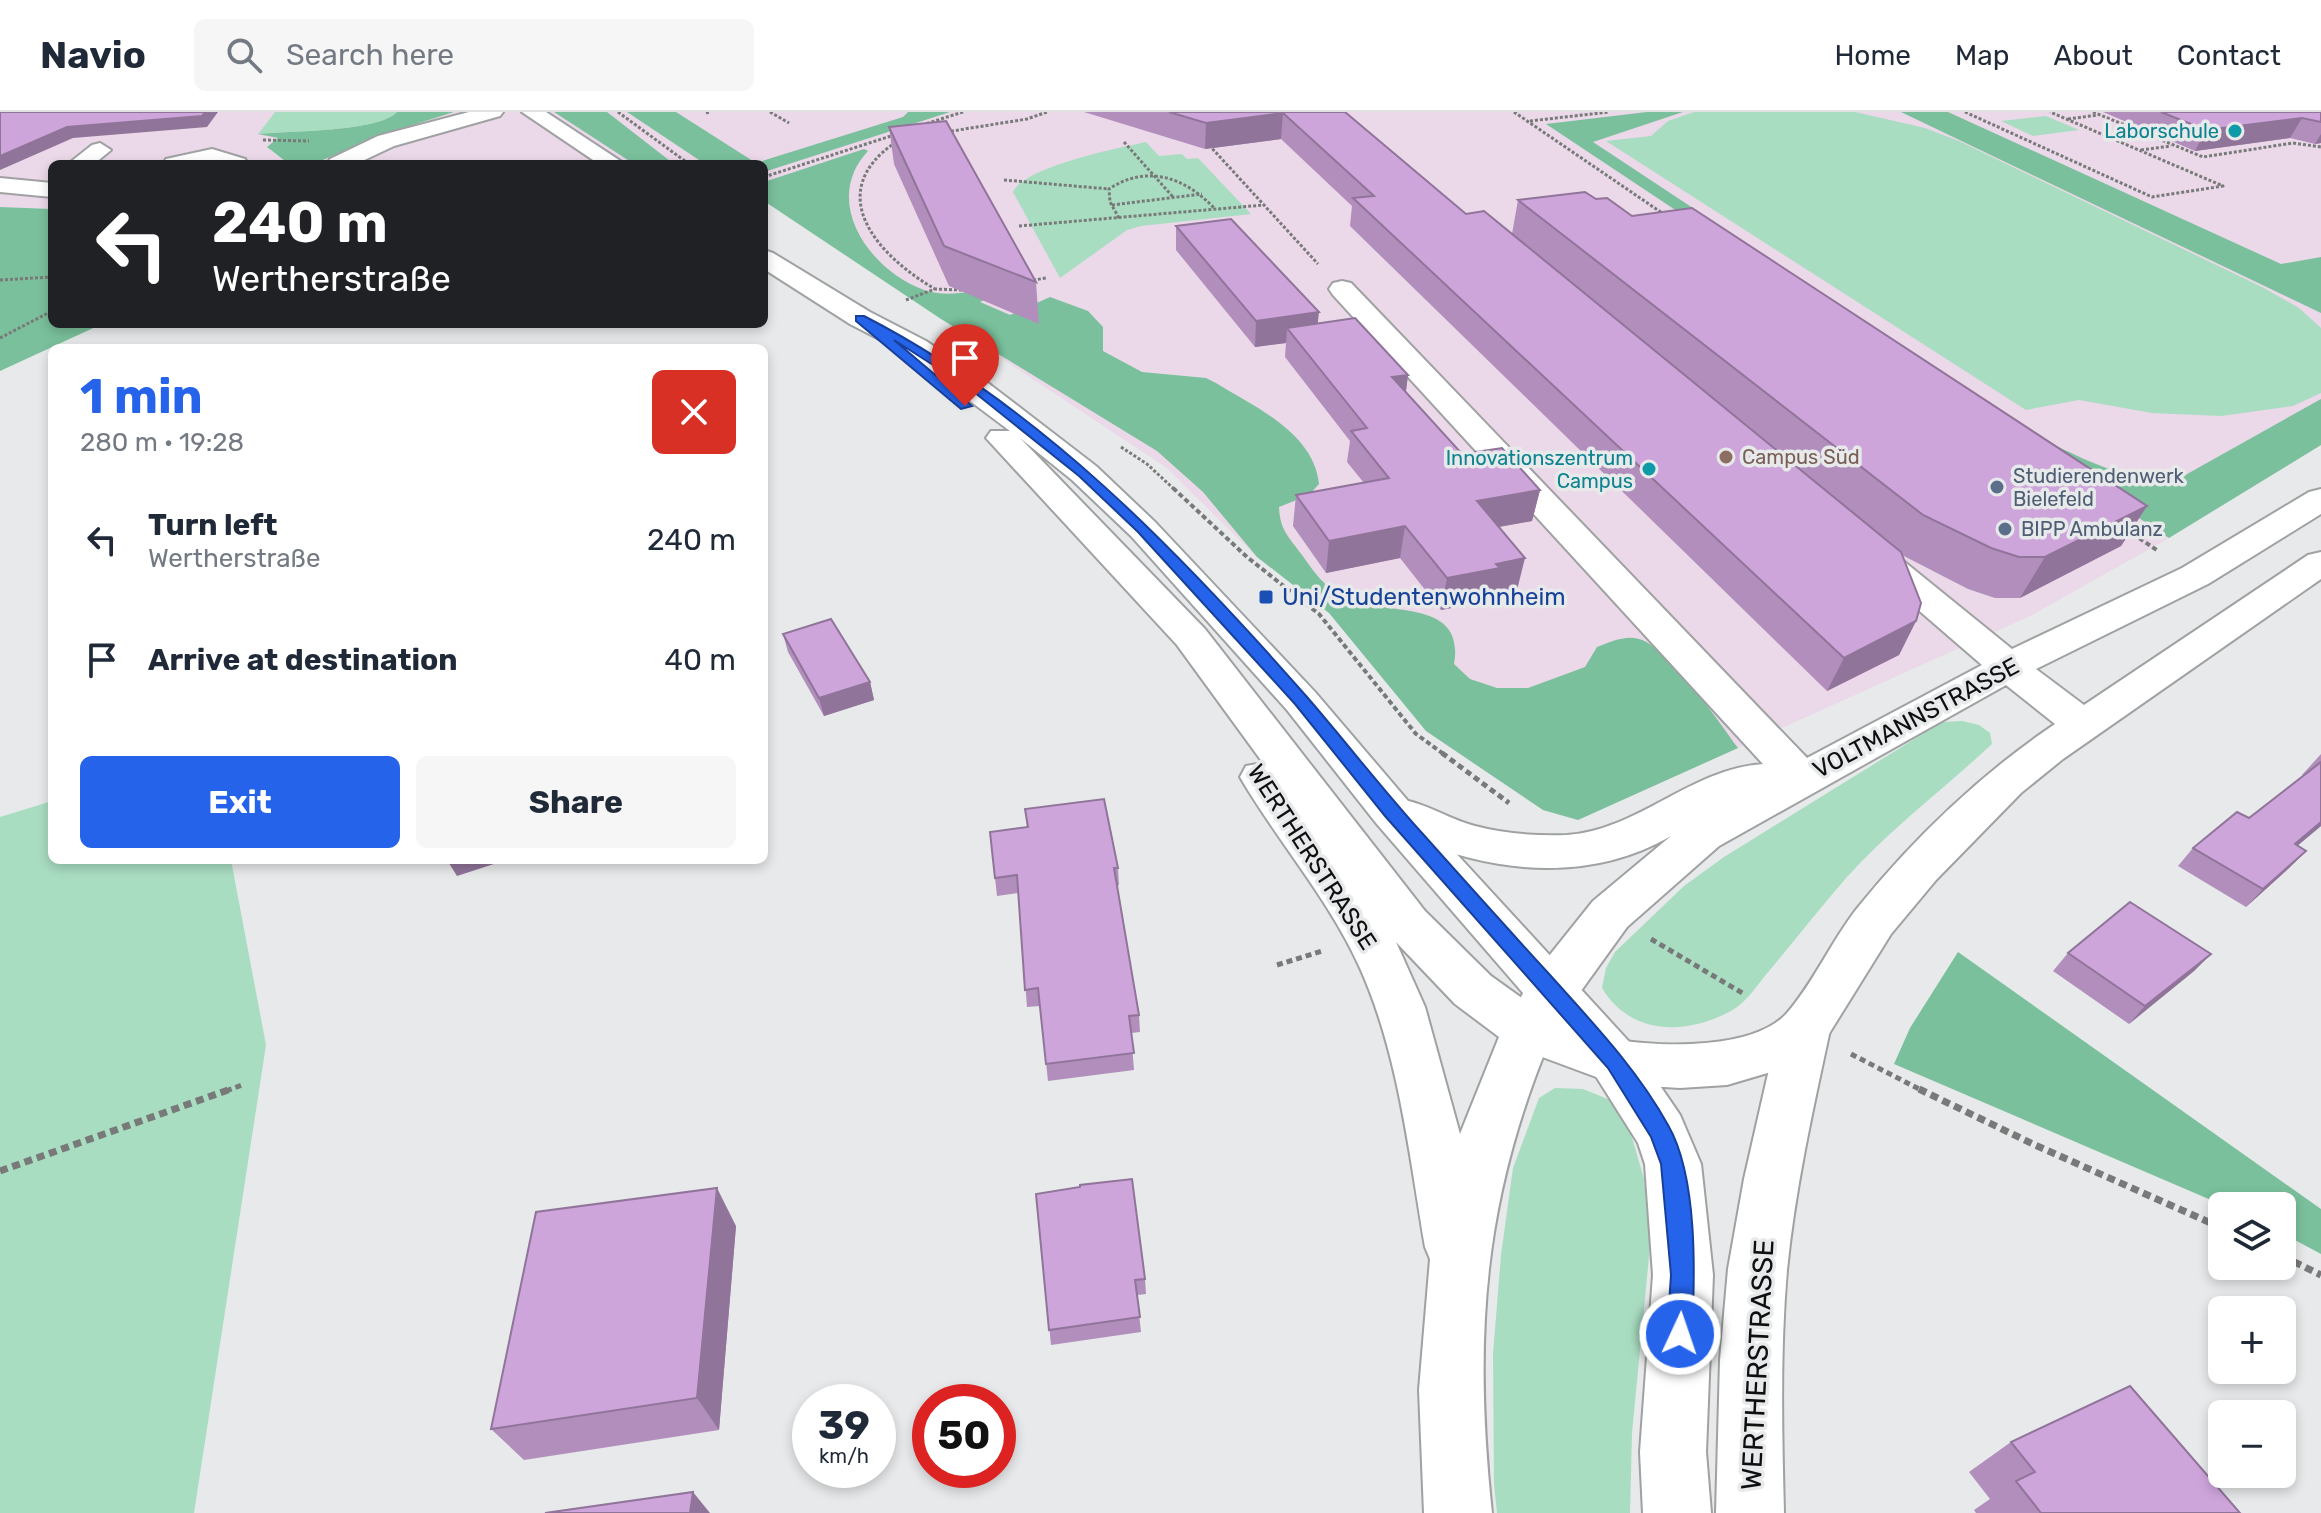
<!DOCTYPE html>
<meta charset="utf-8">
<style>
body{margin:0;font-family:Rubik,sans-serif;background:#f6f6f7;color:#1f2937;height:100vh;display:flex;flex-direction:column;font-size:30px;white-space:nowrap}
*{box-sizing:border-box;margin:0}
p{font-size:26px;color:#747a83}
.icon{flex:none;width:44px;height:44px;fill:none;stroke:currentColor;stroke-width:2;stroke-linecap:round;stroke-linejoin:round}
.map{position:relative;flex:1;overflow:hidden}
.side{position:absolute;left:48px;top:232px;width:720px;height:520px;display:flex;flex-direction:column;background:#fff;border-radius:12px;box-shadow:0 4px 12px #0003}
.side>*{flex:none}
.banner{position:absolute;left:48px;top:48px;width:720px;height:168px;border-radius:12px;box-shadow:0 4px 12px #0003;background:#202124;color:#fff;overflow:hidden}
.fabs{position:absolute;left:2208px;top:1080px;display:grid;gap:16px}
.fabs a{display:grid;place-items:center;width:88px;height:88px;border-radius:12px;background:#fff;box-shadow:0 4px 12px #0003;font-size:40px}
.speed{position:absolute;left:792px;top:1272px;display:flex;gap:16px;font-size:40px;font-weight:700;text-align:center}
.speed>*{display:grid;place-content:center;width:104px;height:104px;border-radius:50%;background:#fff;box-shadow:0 4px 12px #0003;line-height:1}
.speed small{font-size:20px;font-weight:400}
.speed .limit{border:12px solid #d22;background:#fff;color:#111}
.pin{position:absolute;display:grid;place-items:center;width:68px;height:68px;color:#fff;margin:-82px -34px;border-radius:50% 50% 50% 0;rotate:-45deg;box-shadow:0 0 8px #0007}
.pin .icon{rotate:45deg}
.me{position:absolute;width:88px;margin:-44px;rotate:3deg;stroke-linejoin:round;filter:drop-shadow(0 0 6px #0008)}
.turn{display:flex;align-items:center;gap:28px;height:168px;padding:0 32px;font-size:36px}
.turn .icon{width:104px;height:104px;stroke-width:2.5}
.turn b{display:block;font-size:56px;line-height:68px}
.round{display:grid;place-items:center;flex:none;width:84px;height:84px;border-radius:12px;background:#f6f6f7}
.headline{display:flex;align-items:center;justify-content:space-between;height:136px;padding:0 32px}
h1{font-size:48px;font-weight:700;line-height:60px;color:#2563eb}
.button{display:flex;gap:16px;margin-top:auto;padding:16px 32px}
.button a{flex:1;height:92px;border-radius:12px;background:#2563eb;color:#fff;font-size:32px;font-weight:700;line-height:92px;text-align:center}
.button a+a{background:#f6f6f7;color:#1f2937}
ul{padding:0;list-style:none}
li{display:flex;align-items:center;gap:24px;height:120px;padding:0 32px}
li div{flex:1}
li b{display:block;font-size:30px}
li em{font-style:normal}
header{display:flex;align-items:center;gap:48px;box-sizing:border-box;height:112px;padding:0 40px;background:#fff;border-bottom:2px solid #e0e1e3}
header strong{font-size:38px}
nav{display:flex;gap:44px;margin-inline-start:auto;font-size:28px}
.search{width:560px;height:72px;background:#f6f6f7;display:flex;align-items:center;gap:20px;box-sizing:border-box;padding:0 28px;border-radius:12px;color:#747a83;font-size:30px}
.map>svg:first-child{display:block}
.education{fill:#ebd8e8}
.green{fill:#a9ddc2}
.forest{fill:#7ac09c}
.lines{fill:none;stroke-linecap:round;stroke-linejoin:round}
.minor-casing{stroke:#9fa1a2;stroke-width:4}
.major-casing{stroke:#9fa1a2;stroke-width:4}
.path-far3{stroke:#787a7a;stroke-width:3;stroke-dasharray:3 2;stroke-linecap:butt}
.path-far2{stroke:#787a7a;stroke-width:4;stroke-dasharray:5 3;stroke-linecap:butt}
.path-far1{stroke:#787a7a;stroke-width:5;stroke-dasharray:6 4;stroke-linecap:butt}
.path{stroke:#787a7a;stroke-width:7;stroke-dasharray:8 5;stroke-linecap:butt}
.minor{fill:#fff;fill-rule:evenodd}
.major{fill:#fff;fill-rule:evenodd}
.wall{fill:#b18ebc}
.shaded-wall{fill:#907499}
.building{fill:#cea5db;stroke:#907499;stroke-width:2}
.route{fill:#2563eb;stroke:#184099;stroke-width:2}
.culture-dot{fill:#0f9aa8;stroke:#e7e9ea;stroke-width:3}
.education-dot{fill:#8d6e63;stroke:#e7e9ea;stroke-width:3}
.service-dot{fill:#5c6f8a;stroke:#e7e9ea;stroke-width:3}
.transit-dot{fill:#1a4fb4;stroke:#e7e9ea;stroke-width:3}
.labels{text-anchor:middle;stroke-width:7;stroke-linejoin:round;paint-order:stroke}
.far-culture-label{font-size:20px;fill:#0d838f;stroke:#e7e9ea;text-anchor:end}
.far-education-label{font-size:20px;fill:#785e54;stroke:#e7e9ea;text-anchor:start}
.far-service-label{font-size:20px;fill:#4e5e75;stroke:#e7e9ea;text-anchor:start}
.transit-label{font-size:24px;fill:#164399;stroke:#e7e9ea;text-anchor:start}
.street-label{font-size:24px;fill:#0e0f0f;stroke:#e7e9ea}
.near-street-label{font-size:28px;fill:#0e0f0f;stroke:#e7e9ea}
</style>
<header>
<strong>Navio</strong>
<div class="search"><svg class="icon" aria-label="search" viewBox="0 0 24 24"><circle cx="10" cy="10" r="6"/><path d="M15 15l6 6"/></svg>Search here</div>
<nav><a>Home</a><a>Map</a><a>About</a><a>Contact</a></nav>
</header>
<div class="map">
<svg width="2321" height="1401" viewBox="0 0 2321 1401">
<rect width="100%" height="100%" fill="#e7e9ea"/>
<!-- education -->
<path class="education" d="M 0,0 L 275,0 L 259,21 L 279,26 L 271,39 L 289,52 L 52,52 L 52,97 L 0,95 Z
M 454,0 L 2321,0 L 2321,333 L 2162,430 L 2030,504 L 1578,708 L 1543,698 L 1426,619 L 1329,501 L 1257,445 L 1167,356 L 764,89 L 764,52 L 297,52 L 317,51 L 378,24 Z"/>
<!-- green -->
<path class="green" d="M 275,0 L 397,0 C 379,20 288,19 258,22 Z
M 1694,0 L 1855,0 L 1925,16 L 1959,29 L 2264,176 L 2299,196 L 2321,216 L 2321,281 L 2293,294 L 2221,304 L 2152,301 L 2079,288 L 2026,298 L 1606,29 L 1651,24 L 1668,9 Z
M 2046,4 L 2079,18 L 2033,24 L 2001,9 Z
M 1146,30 L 1159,44 L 1182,42 L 1187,47 L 1198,46 L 1251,102 L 1141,114 L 1127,118 L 1060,166 L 1013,80 C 1024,55 1118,36 1146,30 Z
M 1962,609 L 1979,613 L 1990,621 L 1992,632 C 1944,677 1891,716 1847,765 C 1820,796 1795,828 1769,859 C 1758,872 1746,891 1731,899 C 1686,923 1631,924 1602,876 L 1606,856 L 1615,840 L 1684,774 L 1724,745 L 1929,618 L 1943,610 Z
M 52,689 L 52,748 L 231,748 L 266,933 L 194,1401 L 0,1401 L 0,705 Z
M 1555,976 L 1583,977 L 1610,988 L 1629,1015 L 1644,1067 L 1650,1134 L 1632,1321 L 1630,1401 L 1497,1401 L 1494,1372 L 1493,1242 L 1501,1143 L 1513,1056 L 1539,986 Z"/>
<!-- forest -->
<path class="forest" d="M 397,0 L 454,0 L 378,24 L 316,51 L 289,52 L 267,35 L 278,26 L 258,22 C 288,19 379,20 397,0 Z
M 554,0 L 607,0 L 674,52 L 634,52 Z
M 627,0 L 676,0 L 756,51 L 903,5 L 908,0 L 950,0 L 764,60 L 764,52 L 705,52 Z
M 1647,0 L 1683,0 L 1593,30 L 2044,328 C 2086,348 2132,373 2180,366 L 2321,287 L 2321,333 L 2169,426 L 1546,12 Z
M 1901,0 L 1948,0 L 2281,152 L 2321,145 L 2321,201 Z
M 864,37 L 868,39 C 821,89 869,158 924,178 C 947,186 973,179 997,175 L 1002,179 L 980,190 L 1010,203 L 1050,185 L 1088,199 L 1103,215 L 1103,239 L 1142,260 L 1206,266 L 1216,271 C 1255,295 1314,321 1319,372 L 1309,383 L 1279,395 C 1280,418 1288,424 1302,443 C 1314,460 1325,476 1345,486 C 1383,505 1466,484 1454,552 L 1470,567 L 1497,576 L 1528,576 L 1585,555 L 1597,535 C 1611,530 1625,523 1639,527 C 1666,533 1721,612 1738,636 L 1578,708 L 1543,698 L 1426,619 L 1329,501 L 1257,445 L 1203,380 L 1157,339 L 941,207 L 764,89 L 764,70 Z
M 0,95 L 52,97 L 52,212 L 102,212 L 0,259 Z
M 1958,840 L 2321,1097 L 2321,1142 L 2282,1121 L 2282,1094 L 2225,1094 L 1894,952 L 1910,916 Z"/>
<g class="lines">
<defs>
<path id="minor" d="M 469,0 L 503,0 L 500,4 L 394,34 L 356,52 L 327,52 L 330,47 L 378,24 Z
M 100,31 L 111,38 L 94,52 L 68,52 L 92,33 Z
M 212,37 L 245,47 L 248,52 L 163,52 L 166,47 Z
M 0,66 L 52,71 L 52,85 L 0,80 Z
M 1342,169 L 1351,171 L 1807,646 L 1982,553 L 1856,444 L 1850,437 L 1856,430 L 1868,426 L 1880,430 L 2012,537 L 2182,456 L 2309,380 L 2321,377 L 2321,402 L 2208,472 L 2036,557 L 2084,593 L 2308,443 L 2321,440 L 2321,467 L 2063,647 L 2021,681 L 1936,768 L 1891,822 L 1822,933 L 1788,955 L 1727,973 L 1680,976 L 1615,972 L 1510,933 L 1502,918 L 1533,864 L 1593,789 L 1671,724 C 1592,770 1498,762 1416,728 C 1399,721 1379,716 1370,700 L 1376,689 C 1409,679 1443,706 1475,714 C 1505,722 1537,724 1567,723 C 1639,718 1690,657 1763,652 L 1333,183 L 1329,177 L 1333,171 ZM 2006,573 L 2055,612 C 1982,661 1914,726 1859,794 C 1832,827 1815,869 1787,901 C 1754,938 1663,935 1618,928 C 1599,925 1578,914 1560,908 L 1627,815 L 1719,734 Z"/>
<path id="major" d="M 522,0 L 546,0 L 625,52 L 599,52 Z
M 764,138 L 773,141 L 870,200 L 926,229 L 984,268 L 1096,354 L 1155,410 L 1315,580 L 1408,689 L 1633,934 L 1680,1003 L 1701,1052 L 1713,1163 L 1706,1340 L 1711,1401 L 1643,1401 L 1640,1340 L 1653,1163 L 1645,1052 L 1638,1031 L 1597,966 L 1551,914 L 1554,918 C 1483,1084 1473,1223 1492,1401 L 1424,1401 L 1419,1278 L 1430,1147 L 1425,1135 C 1409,1042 1399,943 1360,856 C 1329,787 1278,730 1240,665 L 1246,654 L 1263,651 L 1177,533 L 986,326 L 991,319 L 1010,319 L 906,241 L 850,212 L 764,157 ZM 1020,326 L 1072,368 L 1131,424 L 1287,598 L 1376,711 L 1536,896 L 1491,864 L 1425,799 L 1205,517 ZM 1396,830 L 1455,892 L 1499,925 L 1460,1022 L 1425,895 Z
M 1804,897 L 1822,903 L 1830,918 C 1813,997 1795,1077 1787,1158 C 1780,1239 1782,1320 1784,1401 L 1716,1401 L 1720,1248 L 1728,1157 L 1744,1067 L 1778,918 L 1786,903 Z"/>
</defs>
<!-- minor casing -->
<use href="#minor" class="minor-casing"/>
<!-- major casing -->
<use href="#major" class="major-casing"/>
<!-- path-far3 -->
<path class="path-far3" d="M 618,0 L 689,52
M 770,0 L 789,11
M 1514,0 L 1665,103
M 1965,0 L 2152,85 L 2223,74 L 2050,0
M 2093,0 L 2203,45 L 2293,31 L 2321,35
M 706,1 L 709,0
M 2068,7 L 2098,3
M 1530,9 L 1609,0
M 922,13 L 963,0
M 946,20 L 1027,7 L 1047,0
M 263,28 L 309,29
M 896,30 C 821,81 878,144 935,177
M 1124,30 L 1173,85
M 1209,33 L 1318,152
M 2141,38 L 2171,34
M 764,65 L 894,23
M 1004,68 L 1109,77
M 1112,93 L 1202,82
M 1119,106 L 1110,90 L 1109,77 C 1147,52 1185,65 1215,97
M 1019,114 L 1264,93
M 0,168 L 52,165
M 1028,169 L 1046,166
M 906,188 L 935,177 L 962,178
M 0,226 L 52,199
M 1121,335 L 1147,352 L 1175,378"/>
<!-- path-far2 -->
<path class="path-far2" d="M 1173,376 L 1247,445 L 1319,502 L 1416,622 L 1445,643
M 2126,417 L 2158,439"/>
<!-- path-far1 -->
<path class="path-far1" d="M 1442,641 L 1509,691
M 1651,827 L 1744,882
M 1277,853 L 1322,839
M 1851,942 L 1923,979
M 226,979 L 242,973"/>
<!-- path -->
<path class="path" d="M 1919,977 L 2035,1033 L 2222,1116
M 0,1059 L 231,977
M 2282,1144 L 2321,1163"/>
<!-- minor -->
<use href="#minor" class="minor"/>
<!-- major -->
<use href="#major" class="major"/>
</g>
<!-- wall -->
<path class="wall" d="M 1084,0 L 1345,0 L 1466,102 L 1512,122 L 1518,88 L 1596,87 L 1632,104 L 2147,394 L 2121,434 L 2020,486 L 1995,486 L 1968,477 L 1902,443 L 1916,509 L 1899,543 L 1827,579 L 1350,114 L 1352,94 L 1281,27 L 1205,37 Z
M 2103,0 L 2321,0 L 2321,31 L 2315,32 L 2290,26 L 2195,39 Z
M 889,15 L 1036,170 L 1039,212 L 949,174 L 894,52 Z
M 1176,114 L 1318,211 L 1408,263 L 1406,280 L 1462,342 L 1540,378 L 1532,409 L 1499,415 L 1517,478 L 1493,483 L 1492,488 L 1441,498 L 1400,446 L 1326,461 L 1293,414 L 1296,383 L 1364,371 L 1347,350 L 1350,329 L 1285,245 L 1286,231 L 1255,235 L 1176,138 Z
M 783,522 L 870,570 L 874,588 L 824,604 L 788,540 Z
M 2321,642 L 2321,714 L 2297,734 L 2306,739 L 2289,756 L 2246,795 L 2178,754 L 2193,736 L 2249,706 L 2304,664 L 2302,663 Z
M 1025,697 L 1118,756 L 1119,773 L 1117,774 L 1139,903 L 1140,920 L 1131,921 L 1134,958 L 1048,969 L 1040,894 L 1027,895 L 1018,781 L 997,784 L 990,720 L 1027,715 Z
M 2068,841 L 2211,842 L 2194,859 L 2129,912 L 2053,859 Z
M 1036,1082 L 1145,1167 L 1146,1182 L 1137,1183 L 1141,1220 L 1051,1233 Z
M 736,1114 L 719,1318 L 524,1348 L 491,1317 Z
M 2011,1330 L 2240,1401 L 1976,1401 L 1974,1398 L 1990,1387 L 1969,1360 Z"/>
<!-- shaded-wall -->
<path class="shaded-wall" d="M 205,0 L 218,0 L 207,15 L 73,26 L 0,58 L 0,44 L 67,15 Z
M 1283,1 L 1281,27 L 1205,37 L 1206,11 Z
M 2302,6 L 2290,26 L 2195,39 L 2206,18 Z
M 2321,22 L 2321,31 L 2315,32 Z
M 1319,200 L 1316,226 L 1287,216 L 1286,231 L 1255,235 L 1256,209 Z
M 1408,263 L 1404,292 L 1392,265 Z
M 1540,378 L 1532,409 L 1470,420 L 1477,389 Z
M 2147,394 L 2121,434 L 2020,486 L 2045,445 Z
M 1405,414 L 1400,446 L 1326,461 L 1329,429 Z
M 1525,446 L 1517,478 L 1493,483 L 1492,488 L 1441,498 L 1447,466 L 1496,452 Z
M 1916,509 L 1899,543 L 1827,579 L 1844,546 Z
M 870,570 L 874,588 L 824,604 L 819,586 Z
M 2321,710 L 2321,714 L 2278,750 L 2295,732 Z
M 2306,739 L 2289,756 L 2246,795 L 2263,777 Z
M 447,748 L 499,748 L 500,750 L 457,764 Z
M 2211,842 L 2194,859 L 2129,912 L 2145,894 Z
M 717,1076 L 736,1114 L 719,1318 L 697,1286 Z
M 693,1380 L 710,1401 L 690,1401 Z"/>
<!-- building -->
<path class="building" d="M 0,0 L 205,0 L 202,4 L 67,15 L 0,44 Z
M 1169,0 L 1345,0 L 1466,102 L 1484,99 L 1901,440 L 1921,491 L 1916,509 L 1844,546 L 1353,86 L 1374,84 L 1283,1 L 1206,11 Z
M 2161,0 L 2321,0 L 2321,10 L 2302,6 L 2206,18 Z
M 946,9 L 1036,170 L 944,134 L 889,15 Z
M 1585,80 L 1596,87 L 1607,86 L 1632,104 L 1692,96 L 2147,394 L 2045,445 L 2019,445 L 1991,436 L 1923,403 L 1518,88 Z
M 1231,107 L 1319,200 L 1256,209 L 1176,114 Z
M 1355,206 L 1408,263 L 1392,265 L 1462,342 L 1502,336 L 1540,378 L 1477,389 L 1525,446 L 1496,452 L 1500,456 L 1447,466 L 1405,414 L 1329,429 L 1296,383 L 1389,366 L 1351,319 L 1367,316 L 1287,216 Z
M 831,507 L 870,570 L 819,586 L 783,522 Z
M 2321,650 L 2321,710 L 2295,732 L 2306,739 L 2263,777 L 2193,736 L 2237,700 L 2249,706 Z
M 1104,687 L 1118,756 L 1114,756 L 1139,903 L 1129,904 L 1134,941 L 1046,952 L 1038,876 L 1025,878 L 1017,763 L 995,766 L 990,720 L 1028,715 L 1025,697 Z
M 2130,790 L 2211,842 L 2145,894 L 2068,841 Z
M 1132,1067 L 1145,1167 L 1135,1168 L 1140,1205 L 1049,1218 L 1036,1082 L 1080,1075 L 1080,1073 Z
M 717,1076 L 697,1286 L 491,1317 L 536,1100 Z
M 2130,1274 L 2240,1401 L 2041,1401 L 2016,1369 L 2035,1360 L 2011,1330 Z
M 693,1380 L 690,1401 L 545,1401 Z"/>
<!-- route -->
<path class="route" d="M 856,204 L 864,204 C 1039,294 1178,438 1307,585 C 1346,630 1382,677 1422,721 C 1464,768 1507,816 1550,863 C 1593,911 1637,957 1668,1013 C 1698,1065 1695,1163 1692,1222 L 1689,1231 L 1680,1234 L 1671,1231 L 1667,1222 L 1671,1163 L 1661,1052 L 1651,1025 L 1608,956 L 1385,704 L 1295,592 L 1138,420 L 1079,364 L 969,276 L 894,228 L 972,294 L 961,297 L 856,209 Z"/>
<!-- markers -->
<g class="culture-dot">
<circle cx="2235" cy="19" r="8"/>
<circle cx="1649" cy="357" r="8"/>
</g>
<circle class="education-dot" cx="1726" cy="345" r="8"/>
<g class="service-dot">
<circle cx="1997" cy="375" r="8"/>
<circle cx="2005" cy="417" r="8"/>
</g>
<rect class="transit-dot" x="1258" y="477" width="16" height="16" rx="4"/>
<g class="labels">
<!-- far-culture labels -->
<g class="far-culture-label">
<text x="2219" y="26">Laborschule</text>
<text x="1633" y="353">Innovationszentrum<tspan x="1633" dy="23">Campus</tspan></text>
</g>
<!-- far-education labels -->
<g class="far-education-label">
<text x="1742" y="352">Campus Süd</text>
</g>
<!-- far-service labels -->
<g class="far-service-label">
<text x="2013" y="371">Studierendenwerk<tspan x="2013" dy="23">Bielefeld</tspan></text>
<text x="2021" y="424">BIPP Ambulanz</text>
</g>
<!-- transit labels -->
<g class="transit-label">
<text x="1282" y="493">Uni/Studentenwohnheim</text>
</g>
<!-- street labels -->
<g class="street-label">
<text transform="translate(1916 606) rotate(-28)" y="8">VOLTMANNSTRASSE</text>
<text transform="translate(1312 745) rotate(57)" y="8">WERTHERSTRASSE</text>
</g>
<!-- near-street labels -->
<g class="near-street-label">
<text transform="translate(1757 1253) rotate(-87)" y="10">WERTHERSTRASSE</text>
</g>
</g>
</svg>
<div class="fabs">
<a><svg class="icon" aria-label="layers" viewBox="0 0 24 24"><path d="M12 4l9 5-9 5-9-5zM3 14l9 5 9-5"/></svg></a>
<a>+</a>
<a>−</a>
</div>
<div class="speed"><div>39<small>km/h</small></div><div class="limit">50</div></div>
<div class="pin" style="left:965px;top:294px;background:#d93025"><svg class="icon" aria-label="arrive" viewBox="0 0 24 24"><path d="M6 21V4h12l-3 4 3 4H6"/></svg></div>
<svg class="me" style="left:1680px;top:1222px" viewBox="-20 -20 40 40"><circle r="17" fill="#2563eb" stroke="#fff" stroke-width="3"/><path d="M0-11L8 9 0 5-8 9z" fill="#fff"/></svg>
<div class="banner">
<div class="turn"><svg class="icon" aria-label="left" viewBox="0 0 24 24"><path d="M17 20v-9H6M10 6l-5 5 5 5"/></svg><div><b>240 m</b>Wertherstraße</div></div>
</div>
<section class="side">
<div class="headline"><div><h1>1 min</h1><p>280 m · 19:28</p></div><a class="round" style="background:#d93025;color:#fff"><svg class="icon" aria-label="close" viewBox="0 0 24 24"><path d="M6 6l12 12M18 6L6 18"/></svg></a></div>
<ul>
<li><svg class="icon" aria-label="left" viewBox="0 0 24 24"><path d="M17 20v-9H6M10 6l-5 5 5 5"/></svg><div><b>Turn left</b><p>Wertherstraße</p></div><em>240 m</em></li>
<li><svg class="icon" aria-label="arrive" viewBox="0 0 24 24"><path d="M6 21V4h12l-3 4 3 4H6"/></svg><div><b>Arrive at destination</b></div><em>40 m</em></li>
</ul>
<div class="button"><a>Exit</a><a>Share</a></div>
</section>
</div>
